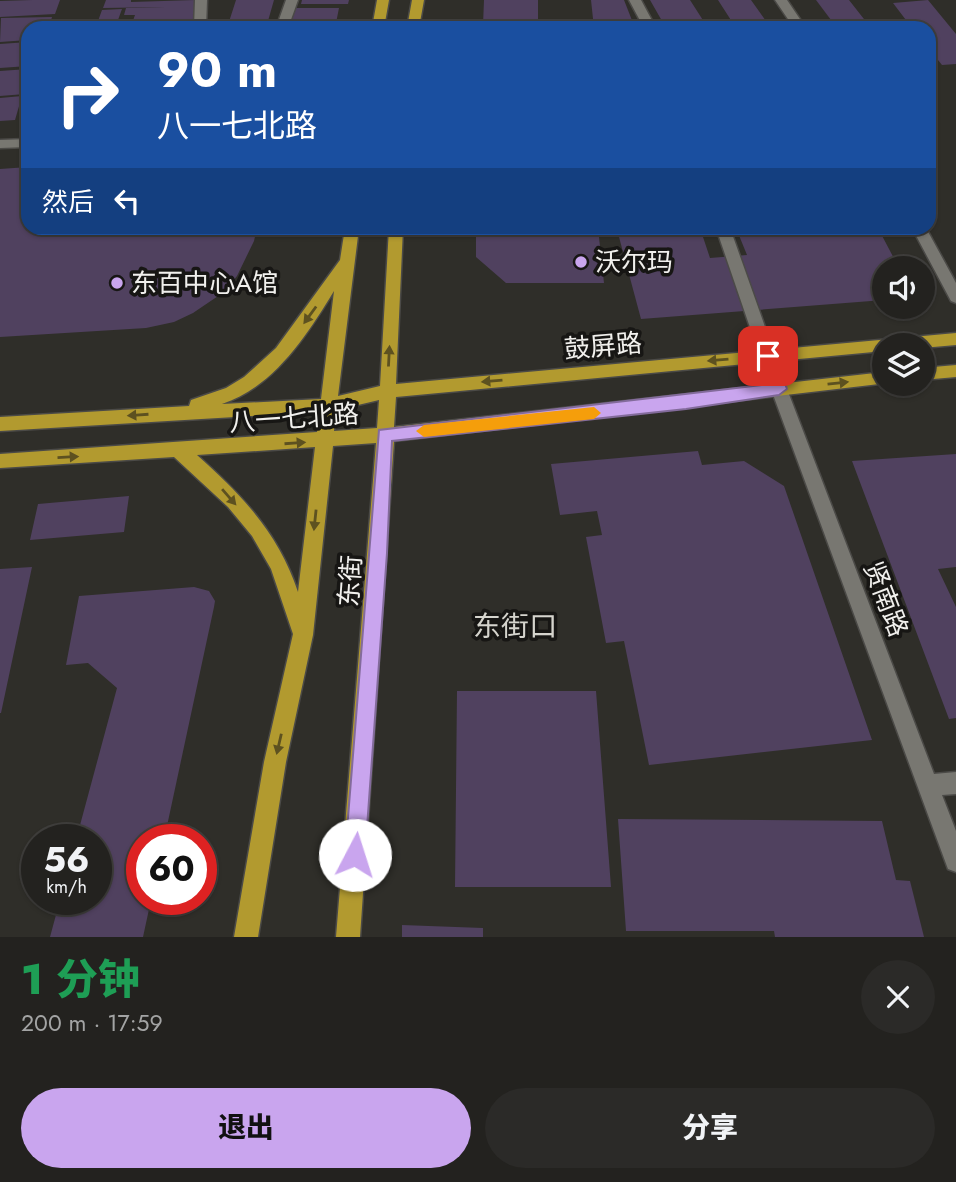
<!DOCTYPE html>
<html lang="zh">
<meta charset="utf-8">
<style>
body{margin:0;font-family:Jost,"Noto Sans SC",sans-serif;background:#2b2a28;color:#f1f3f6;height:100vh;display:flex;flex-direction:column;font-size:26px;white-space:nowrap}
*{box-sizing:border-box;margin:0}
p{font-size:23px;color:#a3a4a4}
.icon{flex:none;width:38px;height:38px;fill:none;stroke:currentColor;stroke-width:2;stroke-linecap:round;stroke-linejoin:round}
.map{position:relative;height:937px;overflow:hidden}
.drawer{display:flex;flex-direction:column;background:#23221f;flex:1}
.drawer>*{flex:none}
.banner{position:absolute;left:21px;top:21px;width:915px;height:214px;border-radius:21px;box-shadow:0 2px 5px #0004,0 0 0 2px #403f3d;background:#1a4fa0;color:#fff;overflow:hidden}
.fabs{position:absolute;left:872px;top:256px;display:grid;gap:14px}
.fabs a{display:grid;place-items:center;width:63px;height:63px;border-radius:50%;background:#23221f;box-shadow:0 2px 5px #0004,0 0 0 2px #403f3d;font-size:35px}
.speed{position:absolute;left:21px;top:824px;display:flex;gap:14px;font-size:35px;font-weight:700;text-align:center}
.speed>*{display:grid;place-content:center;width:91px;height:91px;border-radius:50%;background:#23221f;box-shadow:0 2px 5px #0004,0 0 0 2px #403f3d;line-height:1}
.speed small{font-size:18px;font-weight:400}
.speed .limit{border:10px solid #d22;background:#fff;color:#111}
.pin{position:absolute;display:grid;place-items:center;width:60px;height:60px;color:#fff;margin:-30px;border-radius:14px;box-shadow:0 4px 10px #0006}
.me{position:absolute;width:77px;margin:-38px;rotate:5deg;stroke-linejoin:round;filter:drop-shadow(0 0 5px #0008)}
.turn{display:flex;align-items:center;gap:24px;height:147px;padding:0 21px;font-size:32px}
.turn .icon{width:91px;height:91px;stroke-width:2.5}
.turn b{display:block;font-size:49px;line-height:60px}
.then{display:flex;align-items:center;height:66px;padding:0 21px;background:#0003;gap:14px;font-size:26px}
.round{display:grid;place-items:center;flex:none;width:74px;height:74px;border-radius:37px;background:#2b2a28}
.summary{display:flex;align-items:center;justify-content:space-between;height:119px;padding:0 21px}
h1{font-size:42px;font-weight:800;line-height:52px;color:#1e9e55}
.cta{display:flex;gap:14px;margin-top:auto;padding:14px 21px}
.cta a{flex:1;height:80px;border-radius:42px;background:#c9a5ee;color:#111;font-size:28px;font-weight:800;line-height:80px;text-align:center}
.cta a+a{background:#2b2a28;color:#f1f3f6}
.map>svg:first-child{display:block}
.building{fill:#50415f}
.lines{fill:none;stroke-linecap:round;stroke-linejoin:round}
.minor-casing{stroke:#4b4a47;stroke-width:3}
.major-casing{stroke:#4b4a47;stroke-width:3}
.minor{fill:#787771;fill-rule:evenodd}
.major{fill:#b29a2f;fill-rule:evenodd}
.oneway{fill:#5d5120}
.route{fill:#c9a5ee;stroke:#836b9b;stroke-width:2}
.slow{fill:#f59e0b}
.poi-dot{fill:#c9a5ee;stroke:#171614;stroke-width:2.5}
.labels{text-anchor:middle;stroke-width:7;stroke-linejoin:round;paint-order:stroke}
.poi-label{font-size:26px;fill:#f1f0ed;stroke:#171614;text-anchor:start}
.street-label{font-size:26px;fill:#f1f0ed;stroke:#171614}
.neighbourhood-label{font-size:28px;fill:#d5d4cd;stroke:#171614}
</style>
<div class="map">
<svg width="956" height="937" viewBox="0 0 956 937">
<rect width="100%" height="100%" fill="#2f2e29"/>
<!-- building -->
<path class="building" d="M 32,0 L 60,0 L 55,14 L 0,17 L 0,1 Z
M 106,0 L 131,0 L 131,2 L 195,0 L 195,25 L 131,26 L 135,15 L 124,15 L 126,8 L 165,7 L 103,8 Z
M 236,0 L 274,0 L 266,28 L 227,28 Z
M 302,0 L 349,0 L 348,4 L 301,4 Z
M 484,0 L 538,0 L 538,26 L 483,25 Z
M 591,0 L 624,0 L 635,28 L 594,28 Z
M 650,0 L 690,0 L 708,28 L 666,28 Z
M 718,0 L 751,0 L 771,28 L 736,28 Z
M 816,0 L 849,0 L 871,28 L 837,28 Z
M 928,0 L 956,34 L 956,64 L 942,65 L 929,49 L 929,28 L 912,28 L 893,3 Z
M 294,8 L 339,8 L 335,28 L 289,28 Z
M 122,9 L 118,20 L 98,21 L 102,10 Z
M 52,17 L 49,28 L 28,28 L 28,40 L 0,42 L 1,18 Z
M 85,19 L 81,28 L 58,28 L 61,20 Z
M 113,22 L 111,28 L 86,28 L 87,23 Z
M 28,42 L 28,66 L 0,68 L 0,44 Z
M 28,69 L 25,94 L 0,96 L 0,71 Z
M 22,96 L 15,120 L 0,121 L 0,98 Z
M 25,96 L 28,96 L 28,119 L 19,119 Z
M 28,167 L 28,228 L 257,228 L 254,241 L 237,276 L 224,292 L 193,313 L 174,322 L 146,328 L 0,337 L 0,169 Z
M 326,228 L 598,228 L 604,283 L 506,283 L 476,257 L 476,231 L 326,230 Z
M 736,228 L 878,228 L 899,268 L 884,268 L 884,300 L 641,319 L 619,237 L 701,231 L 710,258 L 747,255 Z
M 698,451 L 702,465 L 744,461 L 784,486 L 872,740 L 649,765 L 624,641 L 606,643 L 586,537 L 602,535 L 597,511 L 560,515 L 551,464 Z
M 956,454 L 956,567 L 938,569 L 956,607 L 956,718 L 949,719 L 852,461 Z
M 129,496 L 124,532 L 30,540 L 38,504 Z
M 32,567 L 1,713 L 0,713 L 0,569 Z
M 194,587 L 209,591 L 215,601 L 214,607 L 164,840 L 142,840 L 142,900 L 151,900 L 143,937 L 50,937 L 60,900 L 96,900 L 96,840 L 76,840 L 117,688 L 88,663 L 66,665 L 79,596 Z
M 457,691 L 596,691 L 611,887 L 455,887 Z
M 618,819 L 882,821 L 896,880 L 910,881 L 924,937 L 775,937 L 774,931 L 626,931 Z
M 402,925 L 483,928 L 483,937 L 402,937 Z"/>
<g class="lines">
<defs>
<path id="minor" d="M 195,0 L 207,0 L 206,28 L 194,28 Z
M 286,0 L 298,0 L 288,28 L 276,28 Z
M 629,0 L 641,0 L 656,28 L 644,28 Z
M 775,0 L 787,0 L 806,28 L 794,28 Z
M 28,139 L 28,147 L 0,148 L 0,140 Z
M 716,228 L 730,228 L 787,389 L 934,774 L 956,772 L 956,794 L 942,795 L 956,831 L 956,872 L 948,869 L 771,389 Z
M 912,228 L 926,228 L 956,283 L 956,303 L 951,301 Z"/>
<path id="major" d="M 377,0 L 389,0 L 384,28 L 372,28 Z
M 412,0 L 424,0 L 419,28 L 407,28 Z
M 345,228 L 359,228 L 338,396 L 380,386 L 389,228 L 403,228 L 396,384 L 956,333 L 956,345 L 922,348 L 922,345 L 884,345 L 884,351 L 396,397 L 394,427 L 884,372 L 884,383 L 888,383 L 394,441 L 360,937 L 336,937 L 376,443 L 333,446 L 313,635 L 286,762 L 258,937 L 234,937 L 264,762 L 293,634 L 271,569 L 252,536 L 228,507 L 174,457 L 0,468 L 0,454 L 317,432 L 320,412 L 0,431 L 0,417 L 189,406 L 191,400 L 226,388 L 244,377 L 276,348 L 340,260 ZM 334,291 L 321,399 L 222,404 C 274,387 307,335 334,291 ZM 379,400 L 377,428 L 334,431 L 337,410 ZM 315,447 L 298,592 C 279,534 242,495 197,455 Z
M 956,365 L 956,377 L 922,380 L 922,368 Z"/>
</defs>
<!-- minor casing -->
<use href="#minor" class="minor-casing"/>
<!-- major casing -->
<use href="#major" class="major-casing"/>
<!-- minor -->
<use href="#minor" class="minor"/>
<!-- major -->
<use href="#major" class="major"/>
</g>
<!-- one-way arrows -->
<defs><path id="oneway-solid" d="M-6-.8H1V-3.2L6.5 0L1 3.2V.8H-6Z" transform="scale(1.75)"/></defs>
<g class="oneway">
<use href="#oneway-solid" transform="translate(310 315) rotate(126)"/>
<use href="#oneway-solid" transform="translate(389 356) rotate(-87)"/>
<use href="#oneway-solid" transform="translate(718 360) rotate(175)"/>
<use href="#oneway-solid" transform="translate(492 381) rotate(175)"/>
<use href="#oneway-solid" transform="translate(838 383) rotate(-6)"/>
<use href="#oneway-solid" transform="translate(138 415) rotate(176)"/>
<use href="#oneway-solid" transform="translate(295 443) rotate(-4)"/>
<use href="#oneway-solid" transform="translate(68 457) rotate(-3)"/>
<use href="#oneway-solid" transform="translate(229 497) rotate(49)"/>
<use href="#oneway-solid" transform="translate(315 520) rotate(96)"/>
<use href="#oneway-solid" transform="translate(279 744) rotate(103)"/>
</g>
<!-- route -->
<path class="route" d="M 768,350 L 775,356 L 787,389 L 779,395 L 686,409 L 392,441 L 387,553 L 365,855 L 362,862 L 355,865 L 348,862 L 345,855 L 379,430 L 770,384 L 761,356 Z"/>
<!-- slow -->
<path class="slow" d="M 594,407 L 601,413 L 594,419 L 424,437 L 416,431 L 424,425 Z"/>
<!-- markers -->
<g class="poi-dot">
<circle cx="581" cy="262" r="7"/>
<circle cx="117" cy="283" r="7"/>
</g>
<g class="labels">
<!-- poi labels -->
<g class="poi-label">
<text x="595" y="271">沃尔玛</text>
<text x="131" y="292">东百中心A馆</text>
</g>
<!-- street labels -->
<g class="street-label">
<text transform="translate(603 346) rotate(-5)" y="9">鼓屏路</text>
<text transform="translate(294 418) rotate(-4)" y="9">八一七北路</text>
<text transform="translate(350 581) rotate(-86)" y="9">东街</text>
<text transform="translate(886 599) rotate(69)" y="9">贤南路</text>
</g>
<!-- neighbourhood labels -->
<g class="neighbourhood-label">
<text x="515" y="636">东街口</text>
</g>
</g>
</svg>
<div class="fabs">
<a><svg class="icon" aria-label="sound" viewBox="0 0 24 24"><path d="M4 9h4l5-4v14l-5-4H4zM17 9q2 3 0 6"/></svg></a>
<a><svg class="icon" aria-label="layers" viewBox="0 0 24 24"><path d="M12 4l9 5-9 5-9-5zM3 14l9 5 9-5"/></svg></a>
</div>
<div class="speed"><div>56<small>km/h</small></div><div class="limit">60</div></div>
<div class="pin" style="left:768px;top:356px;background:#d93025"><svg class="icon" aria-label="arrive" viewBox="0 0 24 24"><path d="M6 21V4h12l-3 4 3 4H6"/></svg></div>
<svg class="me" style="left:355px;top:855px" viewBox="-20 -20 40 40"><circle r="19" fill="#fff"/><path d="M0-13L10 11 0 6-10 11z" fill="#c9a5ee"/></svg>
<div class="banner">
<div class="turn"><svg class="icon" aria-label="right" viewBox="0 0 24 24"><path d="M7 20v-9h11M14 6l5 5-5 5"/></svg><div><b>90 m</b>八一七北路</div></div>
<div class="then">然后<svg class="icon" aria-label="left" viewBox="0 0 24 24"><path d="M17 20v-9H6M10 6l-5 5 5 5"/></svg></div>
</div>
</div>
<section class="drawer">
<div class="summary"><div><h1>1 分钟</h1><p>200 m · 17:59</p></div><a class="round"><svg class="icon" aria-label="close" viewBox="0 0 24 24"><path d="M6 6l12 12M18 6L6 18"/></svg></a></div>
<div class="cta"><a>退出</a><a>分享</a></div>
</section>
